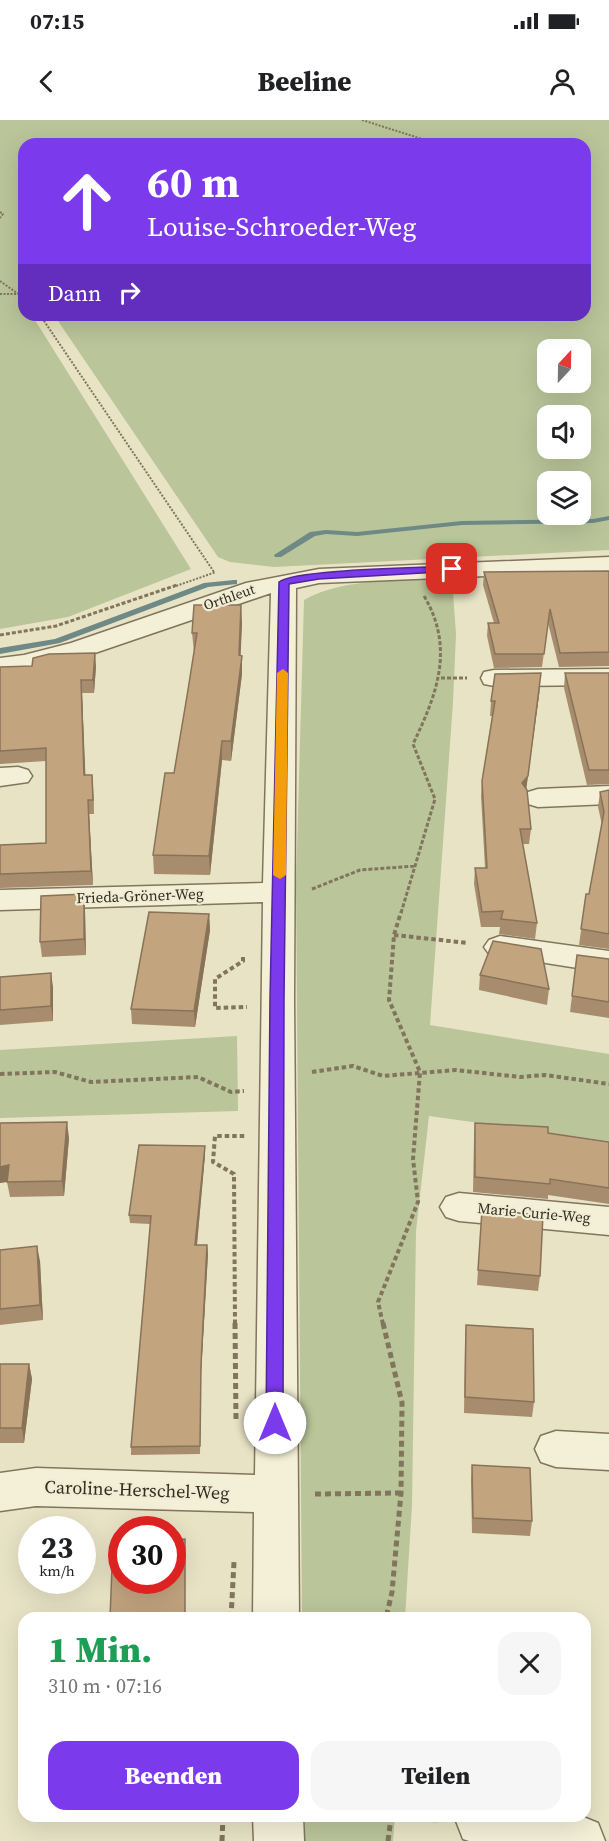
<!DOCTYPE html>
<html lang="de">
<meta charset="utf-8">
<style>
body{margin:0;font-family:"Source Serif 4",serif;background:#f6f6f6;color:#202124;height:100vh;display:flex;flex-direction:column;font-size:22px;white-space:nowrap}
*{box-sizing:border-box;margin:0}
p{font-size:20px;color:#757577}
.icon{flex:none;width:33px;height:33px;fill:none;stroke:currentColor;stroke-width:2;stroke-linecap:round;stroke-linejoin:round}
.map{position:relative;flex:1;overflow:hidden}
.side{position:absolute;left:18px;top:1492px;width:573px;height:210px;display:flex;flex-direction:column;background:#fff;border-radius:18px;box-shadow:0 6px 24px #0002}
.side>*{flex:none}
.guide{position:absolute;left:18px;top:18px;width:573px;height:183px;border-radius:18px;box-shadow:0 6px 24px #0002;background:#7c3aed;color:#fff;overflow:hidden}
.needle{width:39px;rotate:22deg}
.fabs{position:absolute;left:537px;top:219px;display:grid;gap:12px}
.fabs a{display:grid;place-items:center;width:54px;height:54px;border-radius:12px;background:#fff;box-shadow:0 6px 24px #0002;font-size:30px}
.speed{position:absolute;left:18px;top:1396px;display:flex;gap:12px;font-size:30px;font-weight:700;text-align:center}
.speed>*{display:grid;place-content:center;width:78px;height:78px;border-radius:50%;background:#fff;box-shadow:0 6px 24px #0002;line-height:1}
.speed small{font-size:15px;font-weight:400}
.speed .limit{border:9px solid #d22;background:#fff;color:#111}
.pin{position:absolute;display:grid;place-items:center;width:51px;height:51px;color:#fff;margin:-26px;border-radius:12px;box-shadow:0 3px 9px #0006}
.me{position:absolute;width:66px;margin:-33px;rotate:0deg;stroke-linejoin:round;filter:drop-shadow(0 0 4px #0008)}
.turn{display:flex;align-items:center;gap:21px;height:126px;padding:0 30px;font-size:27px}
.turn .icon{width:78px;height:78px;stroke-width:2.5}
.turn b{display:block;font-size:42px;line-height:51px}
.then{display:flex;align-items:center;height:57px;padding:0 30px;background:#0003;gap:12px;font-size:22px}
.round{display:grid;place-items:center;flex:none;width:63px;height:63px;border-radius:18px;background:#f6f6f6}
.headline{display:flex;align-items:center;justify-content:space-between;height:102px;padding:0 30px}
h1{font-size:36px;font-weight:800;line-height:45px;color:#1e9e55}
.button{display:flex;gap:12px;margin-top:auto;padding:12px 30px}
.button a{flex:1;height:69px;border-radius:18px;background:#7c3aed;color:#fff;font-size:24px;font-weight:800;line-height:69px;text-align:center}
.button a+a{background:#f6f6f6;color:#202124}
.status{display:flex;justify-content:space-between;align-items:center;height:42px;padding:0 30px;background:#fff;direction:ltr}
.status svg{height:16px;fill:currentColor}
header{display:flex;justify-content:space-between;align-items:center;height:78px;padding:0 30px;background:#fff;font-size:27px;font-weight:800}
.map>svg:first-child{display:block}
.green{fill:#bac59a;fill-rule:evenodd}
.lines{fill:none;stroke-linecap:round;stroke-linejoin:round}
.stream{fill:#6e8986;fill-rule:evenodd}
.minor-casing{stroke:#81755d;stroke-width:3}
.path-far3{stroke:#81755d;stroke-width:2;stroke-dasharray:2 1.5;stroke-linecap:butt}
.path-far2{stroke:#81755d;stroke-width:3;stroke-dasharray:4 2;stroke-linecap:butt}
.path-far1{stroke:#81755d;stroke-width:4;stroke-dasharray:4.5 3;stroke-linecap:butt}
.path{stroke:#81755d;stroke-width:5;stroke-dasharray:6 4;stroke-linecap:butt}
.minor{fill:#f4f0d7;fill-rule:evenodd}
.wall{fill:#a78d6d}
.shaded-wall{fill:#887359}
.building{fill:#c2a47f;stroke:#887359;stroke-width:1.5}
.route{fill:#7c3aed;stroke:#51269a;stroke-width:1.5}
.slow{fill:#f59e0b}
.labels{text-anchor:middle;stroke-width:4.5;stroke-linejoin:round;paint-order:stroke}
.far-street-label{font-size:14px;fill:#332c1f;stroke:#f1ecd4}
.street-label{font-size:15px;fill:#332c1f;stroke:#f1ecd4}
.near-street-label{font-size:18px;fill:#332c1f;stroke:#f1ecd4}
</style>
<div class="status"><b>07:15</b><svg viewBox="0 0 49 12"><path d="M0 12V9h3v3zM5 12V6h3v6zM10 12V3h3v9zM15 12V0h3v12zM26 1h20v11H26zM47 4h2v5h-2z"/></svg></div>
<header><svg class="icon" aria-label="back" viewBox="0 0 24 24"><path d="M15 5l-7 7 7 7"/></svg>Beeline<svg class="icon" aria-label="person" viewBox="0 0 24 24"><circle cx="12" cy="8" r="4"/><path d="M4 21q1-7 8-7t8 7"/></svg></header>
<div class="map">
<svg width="609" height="1721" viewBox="0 0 609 1721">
<rect width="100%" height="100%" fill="#e8e3c5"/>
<!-- green -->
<path class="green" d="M 0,0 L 609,0 L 609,430 L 274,447 L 230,442 L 218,437 L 54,195 L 33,197 L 191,449 L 68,497 L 0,509 ZM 24,24 L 585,24 L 585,195 L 24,195 ZM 548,230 L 580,230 L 580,262 L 548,262 ZM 548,296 L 580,296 L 580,328 L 548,328 ZM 548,362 L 580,362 L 580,394 L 548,394 Z
M 452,458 L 456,514 L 453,582 L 430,905 L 609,934 L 609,1021 L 429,996 L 416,1111 L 412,1385 L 405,1498 L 302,1498 L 296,764 L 304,480 C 344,457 406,461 452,458 Z
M 237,916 L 238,991 L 0,998 L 0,930 Z
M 305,1697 L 395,1697 L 393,1721 L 305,1721 Z"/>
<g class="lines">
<!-- stream -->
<path class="stream" d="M 609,396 L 609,400 L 593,403 L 462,405 L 357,416 L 326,414 L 315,416 L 281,437 L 275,437 L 274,435 L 310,412 L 326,410 L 357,412 L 462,401 L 593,399 Z
M 234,460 L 237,460 L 237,464 L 208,467 L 60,523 L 0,534 L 0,528 L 55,519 L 204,463 Z"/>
<defs>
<path id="minor" d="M 609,437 L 609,451 L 319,463 L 296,468 L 294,879 L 299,1498 L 253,1498 L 254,1392 L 36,1386 L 0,1391 L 0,1353 L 36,1348 L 255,1355 L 263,782 L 0,790 L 0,770 L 263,763 L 271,473 L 89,535 L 24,551 L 0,554 L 0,538 L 24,535 L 71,523 L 246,463 L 319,449 Z
M 609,549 L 609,565 L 494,566 L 484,564 L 481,558 L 484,552 L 494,550 Z
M 18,647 L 28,650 L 32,656 L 28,662 L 0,666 L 0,648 Z
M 609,666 L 609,684 L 538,687 L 528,684 L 523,678 L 528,672 L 538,669 Z
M 500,816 L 609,831 L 609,853 L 489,834 L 484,827 L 489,820 Z
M 459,1073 L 609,1087 L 609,1115 L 459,1101 L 446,1097 L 440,1087 L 446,1077 Z
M 556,1311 L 609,1314 L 609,1350 L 556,1347 L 541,1342 L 535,1329 L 541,1316 Z
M 253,1696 L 303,1696 L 304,1721 L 254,1721 Z
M 458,1696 L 581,1696 L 598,1703 L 605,1721 L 469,1721 L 463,1719 L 456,1701 Z"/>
</defs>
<!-- minor casing -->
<use href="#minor" class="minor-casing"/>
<!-- path-far3 -->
<path class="path-far3" d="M 362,0 L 438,24
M 0,92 L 3,94 L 0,98
M 0,161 L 24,178
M 0,174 L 17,174
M 40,195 L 214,452
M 173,467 L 216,452"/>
<!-- path-far2 -->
<path class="path-far2" d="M 0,515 L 56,506 L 177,465
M 441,558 L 467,558
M 312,769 L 360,750 L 416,746
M 401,793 L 435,679 L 413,624 C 437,574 455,528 424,476"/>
<!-- path-far1 -->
<path class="path-far1" d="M 394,815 L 468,823
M 243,837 L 243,841 L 215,859 L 215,888 L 247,887
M 312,952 L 353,946 L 383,956 L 456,950 L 520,957 L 545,955 L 609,964
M 0,954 L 55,952 L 91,962 L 198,957 L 231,972 L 244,971
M 235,1204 L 234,1054 L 213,1042 L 215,1016 L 245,1016
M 383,1204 L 378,1182 L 418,1082 L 413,1039 L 420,952 L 389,880 L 394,815 L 401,792"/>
<!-- path -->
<path class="path" d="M 235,1203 L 236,1300
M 383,1203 L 402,1283 L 401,1373 L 392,1472 L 386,1498
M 315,1374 L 401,1373
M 231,1498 L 234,1442
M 391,1698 L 441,1700
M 222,1721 L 223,1696
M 388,1721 L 391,1698"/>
<!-- minor -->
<use href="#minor" class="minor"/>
</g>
<!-- wall -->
<path class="wall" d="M 609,451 L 609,546 L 559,547 L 548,503 L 542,547 L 494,548 L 487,516 L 488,503 L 494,503 L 483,465 L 484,452 Z
M 242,503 L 240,535 L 242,536 L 242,554 L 231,641 L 222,640 L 210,755 L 154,754 L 153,735 L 174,653 L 194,532 L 192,513 Z
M 96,546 L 94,573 L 82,573 L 85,655 L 92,655 L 93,668 L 94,694 L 89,694 L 93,765 L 0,768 L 0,725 L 46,723 L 46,641 L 0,644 L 0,547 Z
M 565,553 L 609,553 L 609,664 L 587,665 L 564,568 Z
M 540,568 L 526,669 L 531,709 L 529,724 L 522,724 L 537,803 L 535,819 L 499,814 L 500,807 L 481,807 L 474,764 L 475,748 L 485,748 L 481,676 L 482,661 L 492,596 L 490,596 L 491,581 Z
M 609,670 L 609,829 L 579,825 L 586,774 L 589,774 L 602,705 L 598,687 L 600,672 Z
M 84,774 L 85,790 L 86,835 L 42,837 L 40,822 Z
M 209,794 L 210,810 L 195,907 L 132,904 L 131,889 Z
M 577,835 L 609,839 L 609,898 L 570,892 Z
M 480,855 L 549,869 L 547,885 L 479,870 Z
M 0,857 L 53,867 L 53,901 L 0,905 Z
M 0,1003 L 69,1018 L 64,1076 L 10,1077 L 7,1062 L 0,1063 Z
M 475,1003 L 609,1022 L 609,1084 L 548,1075 L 548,1079 L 473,1072 L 474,1018 Z
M 205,1035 L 197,1125 L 207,1125 L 208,1134 L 201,1253 L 200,1334 L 131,1335 L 131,1327 L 150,1104 L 130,1103 L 129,1095 Z
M 482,1090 L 540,1156 L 538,1171 L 477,1165 Z
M 0,1130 L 40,1141 L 43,1200 L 0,1205 Z
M 466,1205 L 534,1282 L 532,1297 L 464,1293 L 465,1220 Z
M 0,1244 L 29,1244 L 32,1259 L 24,1323 L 0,1323 Z
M 472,1345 L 532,1401 L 530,1416 L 472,1413 L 471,1360 Z
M 185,1427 L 185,1498 L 110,1498 Z"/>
<!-- shaded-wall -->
<path class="shaded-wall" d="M 241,485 L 242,503 L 240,551 L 242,536 L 242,554 L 231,641 L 231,621 L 239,535 Z
M 95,533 L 96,546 L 94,573 L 93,560 Z
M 81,560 L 82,573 L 86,669 L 84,655 Z
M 540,568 L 526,671 L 522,663 Z
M 222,621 L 222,640 L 210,755 L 209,736 Z
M 92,655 L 93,668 L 94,694 L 93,680 Z
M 88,680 L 89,694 L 93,765 L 91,751 Z
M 84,774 L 85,790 L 86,835 L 84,819 Z
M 209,794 L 210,810 L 195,907 L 194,891 Z
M 51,853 L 53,867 L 53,901 L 51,886 Z
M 67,1002 L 69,1018 L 64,1076 L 62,1061 Z
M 205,1026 L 205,1035 L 196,1134 L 195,1125 Z
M 9,1045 L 12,1061 L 0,1063 L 0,1047 Z
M 207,1125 L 208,1134 L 201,1253 L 200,1334 L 201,1245 Z
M 37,1126 L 40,1141 L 43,1200 L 40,1185 Z
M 29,1244 L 32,1259 L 24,1323 L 22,1308 Z"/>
<!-- building -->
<path class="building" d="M 609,451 L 609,532 L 560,533 L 550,489 L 544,534 L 495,534 L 488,503 L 499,503 L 484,452 Z
M 194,485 L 241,485 L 239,535 L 242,536 L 231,621 L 222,621 L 209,736 L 153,735 L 165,653 L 174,653 L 187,576 L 197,513 L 192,513 Z
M 95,533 L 93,560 L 81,560 L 84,655 L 92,655 L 93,680 L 88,680 L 91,751 L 0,754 L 0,725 L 46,723 L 46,628 L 0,631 L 0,547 L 32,546 L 33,538 L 49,534 Z
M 541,553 L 528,656 L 522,663 L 527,670 L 531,709 L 520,709 L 537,803 L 501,799 L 503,791 L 482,792 L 475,748 L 487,748 L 482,661 L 495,581 L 491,581 L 495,554 Z
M 565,553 L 609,553 L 609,650 L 589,650 Z
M 609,670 L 609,814 L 581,809 L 586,774 L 589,774 L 604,692 L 600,672 Z
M 84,774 L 84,819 L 40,822 L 41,776 Z
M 149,792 L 209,794 L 194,891 L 131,889 Z
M 493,821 L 541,829 L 549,869 L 480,855 Z
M 577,835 L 609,839 L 609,882 L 572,876 Z
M 51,853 L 51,886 L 0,890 L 0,857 Z
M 67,1002 L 62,1061 L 7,1062 L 9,1045 L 0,1047 L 0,1003 Z
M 475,1003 L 548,1007 L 548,1013 L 609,1022 L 609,1068 L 550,1059 L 550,1064 L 475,1057 Z
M 139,1025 L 205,1026 L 195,1125 L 207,1125 L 201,1245 L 200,1326 L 131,1327 L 151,1096 L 129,1095 Z
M 482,1090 L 543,1095 L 540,1156 L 478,1150 Z
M 37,1126 L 40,1185 L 0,1189 L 0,1130 Z
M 466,1205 L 533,1209 L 534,1282 L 465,1277 Z
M 0,1244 L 29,1244 L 22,1308 L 0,1308 Z
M 472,1345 L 530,1348 L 532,1401 L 473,1398 Z
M 185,1419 L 185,1496 L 110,1498 L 113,1422 L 122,1422 L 122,1461 L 172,1461 L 172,1420 Z
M 462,1495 L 537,1498 L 462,1498 Z"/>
<!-- route -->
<path class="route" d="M 452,446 L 456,447 L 456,451 L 319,459 L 289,464 L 284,879 L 283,1303 L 281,1308 L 275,1310 L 269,1308 L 266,1303 L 270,879 L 279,462 C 296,449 423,448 452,446 Z"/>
<!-- slow -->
<path class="slow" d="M 283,549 L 288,553 L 286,755 L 280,759 L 273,755 L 277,553 Z"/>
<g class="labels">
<!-- far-street labels -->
<g class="far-street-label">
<text transform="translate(229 477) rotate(-19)" y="5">Orthleut</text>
</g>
<!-- street labels -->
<g class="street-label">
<text transform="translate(140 776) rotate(-2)" y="5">Frieda-Gröner-Weg</text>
<text transform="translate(534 1093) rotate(5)" y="5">Marie-Curie-Weg</text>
</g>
<!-- near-street labels -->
<g class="near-street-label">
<text transform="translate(137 1370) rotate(2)" y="6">Caroline-Herschel-Weg</text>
</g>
</g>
</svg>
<div class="fabs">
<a><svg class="needle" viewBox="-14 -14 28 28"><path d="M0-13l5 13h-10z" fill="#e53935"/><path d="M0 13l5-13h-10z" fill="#757577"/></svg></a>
<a><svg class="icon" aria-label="sound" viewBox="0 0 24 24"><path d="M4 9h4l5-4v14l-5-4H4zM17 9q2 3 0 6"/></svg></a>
<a><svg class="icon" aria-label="layers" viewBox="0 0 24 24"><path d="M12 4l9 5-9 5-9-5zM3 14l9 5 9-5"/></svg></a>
</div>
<div class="speed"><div>23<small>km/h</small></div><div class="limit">30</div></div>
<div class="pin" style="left:452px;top:449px;background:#d93025"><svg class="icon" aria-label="arrive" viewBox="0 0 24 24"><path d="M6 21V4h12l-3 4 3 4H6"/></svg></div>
<svg class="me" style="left:275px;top:1303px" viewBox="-20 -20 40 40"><circle r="19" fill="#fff"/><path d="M0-13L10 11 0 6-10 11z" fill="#7c3aed"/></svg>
<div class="guide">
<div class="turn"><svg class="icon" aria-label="ahead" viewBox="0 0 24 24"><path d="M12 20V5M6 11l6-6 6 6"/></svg><div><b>60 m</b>Louise-Schroeder-Weg</div></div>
<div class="then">Dann<svg class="icon" aria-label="right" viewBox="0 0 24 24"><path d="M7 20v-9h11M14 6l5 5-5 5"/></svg></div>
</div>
<section class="side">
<div class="headline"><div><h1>1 Min.</h1><p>310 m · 07:16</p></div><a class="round"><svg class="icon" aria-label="close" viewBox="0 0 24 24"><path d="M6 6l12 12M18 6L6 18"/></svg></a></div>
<div class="button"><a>Beenden</a><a>Teilen</a></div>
</section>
</div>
